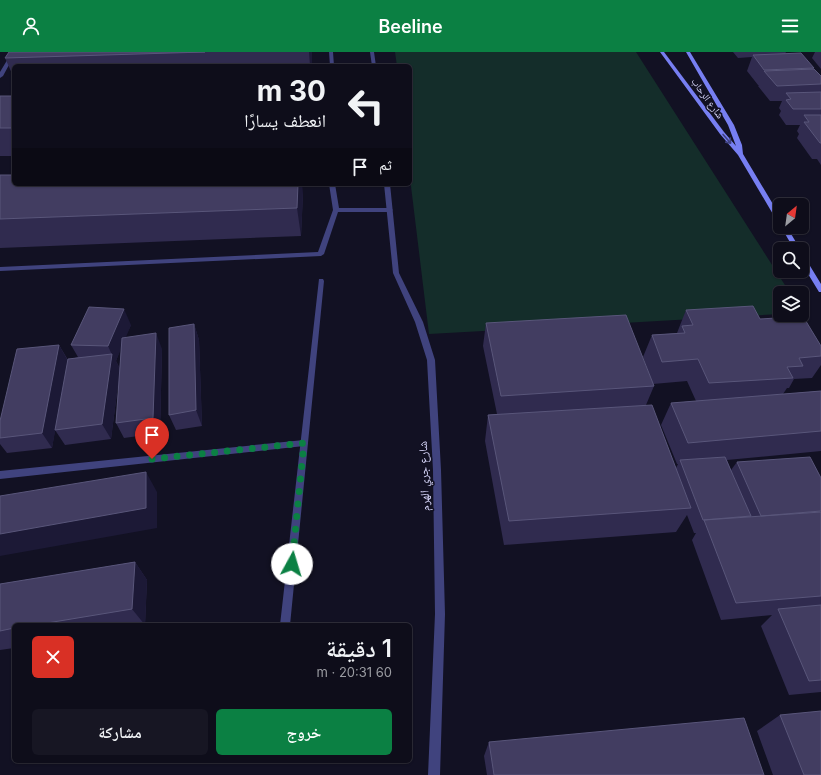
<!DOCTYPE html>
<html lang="ar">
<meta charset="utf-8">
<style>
body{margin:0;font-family:Inter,"Noto Naskh Arabic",sans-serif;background:#171623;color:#f1f3f6;direction:rtl;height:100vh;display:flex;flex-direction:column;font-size:15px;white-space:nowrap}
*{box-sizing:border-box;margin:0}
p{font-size:13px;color:#9b9ca2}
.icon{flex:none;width:22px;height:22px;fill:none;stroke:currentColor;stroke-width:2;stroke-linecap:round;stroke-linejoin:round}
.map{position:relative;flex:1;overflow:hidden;direction:ltr}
.side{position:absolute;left:12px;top:571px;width:400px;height:140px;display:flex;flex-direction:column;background:#0e0d1a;border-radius:6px;box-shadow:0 1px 3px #0004,0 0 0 1px #2e2d39;direction:rtl}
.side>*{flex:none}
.hud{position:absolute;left:12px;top:12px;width:400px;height:122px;border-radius:6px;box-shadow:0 1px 3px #0004,0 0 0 1px #2e2d39;direction:rtl;background:#0e0d1a;color:#f1f3f6;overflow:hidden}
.needle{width:26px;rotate:29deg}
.controls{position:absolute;left:773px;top:146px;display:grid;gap:8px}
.controls a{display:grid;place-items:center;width:36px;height:36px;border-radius:6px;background:#0e0d1a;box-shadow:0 1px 3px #0004,0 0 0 1px #2e2d39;font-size:20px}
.pin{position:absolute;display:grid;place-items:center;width:34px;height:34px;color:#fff;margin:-41px -17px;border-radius:50% 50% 50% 0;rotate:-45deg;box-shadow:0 0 4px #0007}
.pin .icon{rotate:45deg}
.me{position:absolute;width:44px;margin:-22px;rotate:6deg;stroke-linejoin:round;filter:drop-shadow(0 0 3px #0008)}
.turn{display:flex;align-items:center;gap:14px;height:84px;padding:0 20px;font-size:18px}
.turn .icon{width:52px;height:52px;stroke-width:2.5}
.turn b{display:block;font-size:28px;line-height:34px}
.then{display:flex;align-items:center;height:38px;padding:0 20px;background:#0003;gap:8px;font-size:15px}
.round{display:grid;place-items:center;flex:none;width:42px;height:42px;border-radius:6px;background:#171623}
.summary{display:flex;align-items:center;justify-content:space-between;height:68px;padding:0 20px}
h1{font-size:24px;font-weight:600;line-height:30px}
.primary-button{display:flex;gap:8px;margin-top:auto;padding:8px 20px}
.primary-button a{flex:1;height:46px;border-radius:6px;background:#0b8043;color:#fff;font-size:16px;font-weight:600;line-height:46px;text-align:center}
.primary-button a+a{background:#171623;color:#f1f3f6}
header{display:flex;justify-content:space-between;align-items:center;height:52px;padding:0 20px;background:#0b8043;color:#fff;font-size:18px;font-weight:600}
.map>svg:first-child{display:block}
.green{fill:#142d2a}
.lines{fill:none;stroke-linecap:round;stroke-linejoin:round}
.lane{fill:#40437e;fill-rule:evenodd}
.street{fill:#40437e;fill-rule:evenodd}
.secondary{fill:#777ff2;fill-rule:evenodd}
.wall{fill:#302b4f}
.shaded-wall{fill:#1c1936}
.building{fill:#423d61;stroke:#59567a}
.oneway{stroke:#3f4280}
.route{stroke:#0b8043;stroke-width:7;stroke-dasharray:0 12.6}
.labels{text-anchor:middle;stroke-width:3;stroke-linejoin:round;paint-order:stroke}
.far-street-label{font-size:10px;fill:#d8d7fb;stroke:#121123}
.street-label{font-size:12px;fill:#d8d7fb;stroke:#121123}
</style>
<header><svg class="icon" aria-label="menu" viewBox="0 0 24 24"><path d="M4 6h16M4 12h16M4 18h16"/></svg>Beeline<svg class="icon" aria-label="person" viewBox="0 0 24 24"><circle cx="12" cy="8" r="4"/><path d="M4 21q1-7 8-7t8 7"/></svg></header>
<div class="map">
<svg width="821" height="723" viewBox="0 0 821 723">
<rect width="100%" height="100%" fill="#121123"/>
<!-- green -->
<path class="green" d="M 395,0 L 636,0 L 790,241 L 780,241 L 780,262 L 429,282 L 410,126 L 410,14 L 397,14 Z"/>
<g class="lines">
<!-- lane -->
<path class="lane" d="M 12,0 L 16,0 L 3,24 L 0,26 L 0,20 Z
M 329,0 L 333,0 L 334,14 L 330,14 Z
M 329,132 L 335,132 L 339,156 L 390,156 L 393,158 L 390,160 L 338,160 L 324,202 L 321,204 L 0,219 L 0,215 L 318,200 L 333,158 Z
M 319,227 L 323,227 L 324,229 L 290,573 L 280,573 Z"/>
<!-- street -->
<path class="street" d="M 370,0 L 374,0 L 376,14 L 372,14 Z
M 384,132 L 390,132 L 399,221 L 423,270 L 435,308 L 441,418 L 445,562 L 440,723 L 428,723 L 435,562 L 433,418 L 427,308 L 415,270 L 393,221 Z
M 304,388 L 307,389 L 308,391 L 307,393 L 304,394 L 0,427 L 0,419 Z"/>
<!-- secondary -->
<path class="secondary" d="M 660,0 L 664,0 L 724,80 L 736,94 L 728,73 L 686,0 L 690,0 L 734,73 L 742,93 L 743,102 L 780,164 L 780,171 L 777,169 L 738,103 L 720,82 Z
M 781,175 L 787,175 L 800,197 L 794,197 Z
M 802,204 L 804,204 L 821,232 L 821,240 L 819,240 L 802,212 Z"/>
</g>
<!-- wall -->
<path class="wall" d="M 9,0 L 312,0 L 312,14 L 14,14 L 14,26 L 5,6 Z
M 733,0 L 786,0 L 785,2 L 814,16 L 814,17 L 821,24 L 821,113 L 817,107 L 812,107 L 797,86 L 799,82 L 797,79 L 800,73 L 786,73 L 779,63 L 781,59 L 779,56 L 782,49 L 770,49 L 758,34 L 759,33 L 758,33 L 747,19 L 752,5 L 738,6 Z
M 815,0 L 821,0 L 821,17 L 812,6 Z
M 0,44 L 14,44 L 14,104 L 0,104 Z
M 0,123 L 303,141 L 301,184 L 0,196 Z
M 686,258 L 760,267 L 777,268 L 821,294 L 821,313 L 812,326 L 794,327 L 789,336 L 787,336 L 783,342 L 821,339 L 821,399 L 727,408 L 731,418 L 737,410 L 821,426 L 821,640 L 789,643 L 761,574 L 772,563 L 721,568 L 692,488 L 696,481 L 694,481 L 687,463 L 676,480 L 504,493 L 485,389 L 488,363 L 497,362 L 483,294 L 486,271 L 654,334 L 646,353 L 676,416 L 678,412 L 677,412 L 661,373 L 671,351 L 696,349 L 687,329 L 653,332 L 643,305 L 652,283 L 677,281 Z
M 194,272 L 199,288 L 202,374 L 176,378 L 169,363 Z
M 131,273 L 125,285 L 162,297 L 160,381 L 124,386 L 116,371 L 121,295 L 116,309 L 120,317 L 111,387 L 65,393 L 55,378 L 52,396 L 7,401 L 0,392 L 0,369 L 59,293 L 68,308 L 78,305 L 71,293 Z
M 135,510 L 147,528 L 145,573 L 14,573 L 14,596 L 0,598 L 0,532 Z
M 780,663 L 821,723 L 773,723 L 757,679 Z
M 489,690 L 764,723 L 487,723 L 484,704 Z"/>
<!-- shaded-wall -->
<path class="shaded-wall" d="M 309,0 L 312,0 L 312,14 L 310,14 Z
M 298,132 L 302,132 L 303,141 L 301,184 L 297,156 Z
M 124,257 L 131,273 L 116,309 L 120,317 L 111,387 L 102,372 L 112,303 L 108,294 Z
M 194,272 L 199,288 L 202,374 L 196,358 Z
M 156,281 L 162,297 L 160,381 L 153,366 Z
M 59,293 L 68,309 L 52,396 L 42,381 Z
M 146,420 L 157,440 L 157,476 L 0,504 L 0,482 Z
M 135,510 L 147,528 L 145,573 L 132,557 Z"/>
<!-- building -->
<path class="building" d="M 9,0 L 205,0 L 5,6 Z
M 801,1 L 814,16 L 764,18 L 753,3 Z
M 814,17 L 821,24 L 821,32 L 777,34 L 764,19 Z
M 821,40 L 821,57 L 793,57 L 786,48 L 791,47 L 786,41 Z
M 0,44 L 14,44 L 14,76 L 0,76 Z
M 804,63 L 821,63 L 821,91 L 820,91 L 804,70 L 809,70 Z
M 0,123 L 14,123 L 14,132 L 298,132 L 297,156 L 0,167 Z
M 753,254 L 760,267 L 776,266 L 777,268 L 804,266 L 821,294 L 821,304 L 799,306 L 803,314 L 787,315 L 793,326 L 709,331 L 698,307 L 662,310 L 652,283 L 685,281 L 682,274 L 693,273 L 686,258 Z
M 89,255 L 124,257 L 108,294 L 71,293 Z
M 626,263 L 654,334 L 501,344 L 486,271 Z
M 194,272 L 196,358 L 169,363 L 169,276 Z
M 156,281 L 153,366 L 116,371 L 122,286 Z
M 59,293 L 42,381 L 0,386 L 0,369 L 17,297 Z
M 112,302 L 102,372 L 55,378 L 68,307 Z
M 821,339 L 821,379 L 688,391 L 671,351 Z
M 652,353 L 691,456 L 509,469 L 488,363 Z
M 725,405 L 751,464 L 703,468 L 680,408 Z
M 810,405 L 821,426 L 821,459 L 761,464 L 737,410 Z
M 146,420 L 146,456 L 0,482 L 0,444 Z
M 821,460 L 821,544 L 736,551 L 704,468 Z
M 135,510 L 132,557 L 35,573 L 14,573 L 14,576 L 0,579 L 0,532 Z
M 821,553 L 821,628 L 809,629 L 778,557 Z
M 821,659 L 821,723 L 804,723 L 780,663 Z
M 744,666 L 764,723 L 494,723 L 489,690 Z"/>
<!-- one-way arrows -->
<defs><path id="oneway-shaft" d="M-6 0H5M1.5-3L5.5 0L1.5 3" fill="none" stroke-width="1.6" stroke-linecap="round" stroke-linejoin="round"/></defs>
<use class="oneway" href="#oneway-shaft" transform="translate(727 87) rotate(49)"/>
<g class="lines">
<!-- route -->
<path class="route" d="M 152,407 L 304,391 L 292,512"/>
</g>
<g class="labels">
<!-- far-street labels -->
<g class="far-street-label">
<text transform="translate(708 46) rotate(54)" y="4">شارع الرحاب</text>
</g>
<!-- street labels -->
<g class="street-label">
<text transform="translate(424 424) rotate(-92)" y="4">شارع جري الهرم</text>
</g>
</g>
</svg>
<div class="controls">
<a><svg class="needle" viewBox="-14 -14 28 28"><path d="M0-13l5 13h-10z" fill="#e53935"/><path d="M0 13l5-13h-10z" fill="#9b9ca2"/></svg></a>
<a><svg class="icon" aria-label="search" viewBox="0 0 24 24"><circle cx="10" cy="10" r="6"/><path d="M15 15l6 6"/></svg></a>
<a><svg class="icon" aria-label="layers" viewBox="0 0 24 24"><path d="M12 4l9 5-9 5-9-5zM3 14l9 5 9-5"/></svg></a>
</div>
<div class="pin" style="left:152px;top:407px;background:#d93025"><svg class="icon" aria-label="arrive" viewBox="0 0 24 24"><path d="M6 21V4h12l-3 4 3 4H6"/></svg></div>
<svg class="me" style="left:292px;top:512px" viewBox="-20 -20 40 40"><circle r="19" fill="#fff"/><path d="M0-13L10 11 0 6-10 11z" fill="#0b8043"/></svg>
<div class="hud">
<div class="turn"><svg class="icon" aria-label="left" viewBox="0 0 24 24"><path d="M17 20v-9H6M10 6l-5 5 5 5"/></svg><div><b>30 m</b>انعطف يسارًا</div></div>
<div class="then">ثم<svg class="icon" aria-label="arrive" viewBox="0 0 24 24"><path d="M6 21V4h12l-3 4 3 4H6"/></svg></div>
</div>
<section class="side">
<div class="summary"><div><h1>1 دقيقة</h1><p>60 m · 20:31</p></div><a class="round" style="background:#d93025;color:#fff"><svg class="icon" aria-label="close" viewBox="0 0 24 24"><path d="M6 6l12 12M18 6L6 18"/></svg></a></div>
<div class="primary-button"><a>خروج</a><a>مشاركة</a></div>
</section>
</div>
